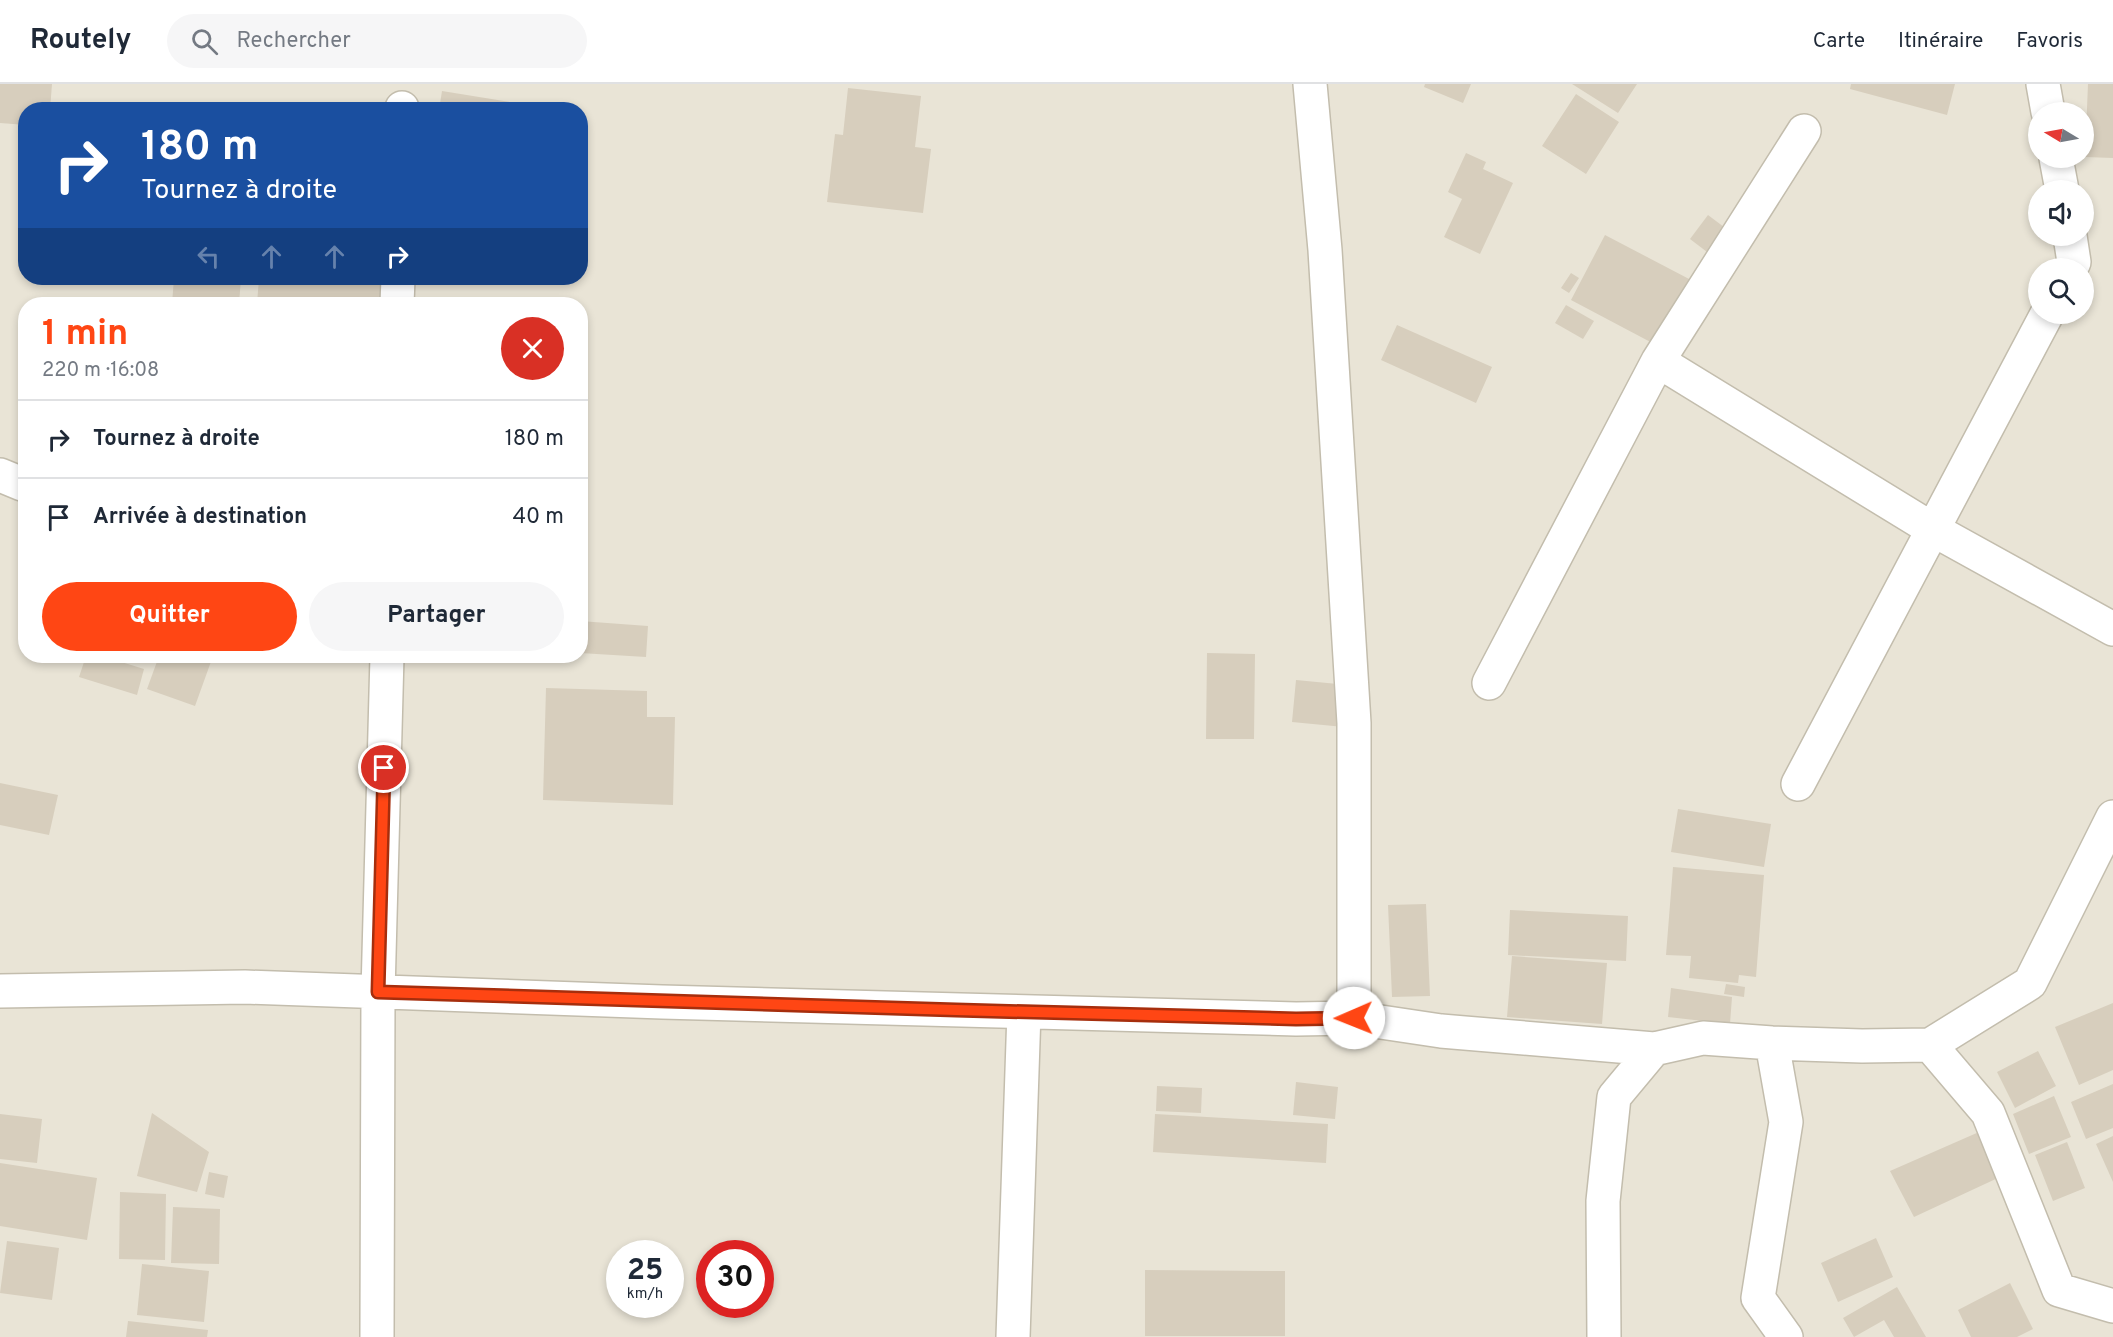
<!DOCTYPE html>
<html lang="fr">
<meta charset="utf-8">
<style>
body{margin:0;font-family:Overpass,sans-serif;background:#f6f6f7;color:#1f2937;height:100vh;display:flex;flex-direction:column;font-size:22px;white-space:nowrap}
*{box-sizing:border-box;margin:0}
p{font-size:20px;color:#747a83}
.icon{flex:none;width:33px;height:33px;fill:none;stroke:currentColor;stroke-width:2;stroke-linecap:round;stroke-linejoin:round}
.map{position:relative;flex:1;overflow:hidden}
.side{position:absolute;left:18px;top:213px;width:570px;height:366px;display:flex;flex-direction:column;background:#fff;border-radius:24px;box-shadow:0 3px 9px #0003}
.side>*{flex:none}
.banner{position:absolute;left:18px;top:18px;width:570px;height:183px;border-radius:24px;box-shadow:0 3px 9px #0003;background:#1a4fa0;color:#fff;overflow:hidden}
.needle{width:39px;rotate:280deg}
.buttons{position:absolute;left:2028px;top:18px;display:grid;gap:12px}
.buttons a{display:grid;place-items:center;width:66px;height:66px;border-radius:50%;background:#fff;box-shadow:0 3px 9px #0003;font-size:30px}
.speed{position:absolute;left:606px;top:1156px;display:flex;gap:12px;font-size:30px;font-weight:700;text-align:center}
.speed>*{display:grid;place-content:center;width:78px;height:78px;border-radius:50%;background:#fff;box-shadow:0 3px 9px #0003;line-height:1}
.speed small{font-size:15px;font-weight:400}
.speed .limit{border:9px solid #d22;background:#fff;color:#111}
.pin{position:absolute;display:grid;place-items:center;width:51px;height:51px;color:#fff;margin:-26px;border:3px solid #fff;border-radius:50%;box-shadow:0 2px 6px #0007}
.me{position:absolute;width:66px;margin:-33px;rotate:269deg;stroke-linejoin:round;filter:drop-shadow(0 0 4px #0008)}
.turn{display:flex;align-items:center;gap:21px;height:126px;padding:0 24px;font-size:27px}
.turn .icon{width:78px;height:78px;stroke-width:2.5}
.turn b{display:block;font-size:42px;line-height:51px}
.lanes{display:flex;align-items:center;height:57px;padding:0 24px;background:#0003;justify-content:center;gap:30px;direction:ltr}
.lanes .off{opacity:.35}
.round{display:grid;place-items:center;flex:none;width:63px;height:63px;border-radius:32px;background:#f6f6f7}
.headline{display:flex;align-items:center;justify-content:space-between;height:102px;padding:0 24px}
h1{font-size:36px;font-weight:700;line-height:45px;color:#ff4614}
.primary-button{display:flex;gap:12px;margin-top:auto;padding:12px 24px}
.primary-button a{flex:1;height:69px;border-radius:36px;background:#ff4614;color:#fff;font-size:24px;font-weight:700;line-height:69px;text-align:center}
.primary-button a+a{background:#f6f6f7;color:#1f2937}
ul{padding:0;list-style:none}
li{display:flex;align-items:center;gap:18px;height:78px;padding:0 24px;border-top:2px solid #e0e1e3}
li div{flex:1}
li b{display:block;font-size:22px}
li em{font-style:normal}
header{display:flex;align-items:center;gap:36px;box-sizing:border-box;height:84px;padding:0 30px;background:#fff;border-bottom:2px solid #e0e1e3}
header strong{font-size:28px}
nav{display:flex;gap:33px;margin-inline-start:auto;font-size:21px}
.search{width:420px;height:54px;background:#f6f6f7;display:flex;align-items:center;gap:15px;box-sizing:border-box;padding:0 21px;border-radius:33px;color:#747a83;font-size:22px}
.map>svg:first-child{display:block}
.residential{fill:#e9e4d6;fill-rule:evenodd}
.building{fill:#d7cebd}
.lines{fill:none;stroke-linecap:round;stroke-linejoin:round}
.minor-casing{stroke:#c3bdad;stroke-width:36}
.minor{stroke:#fff;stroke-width:33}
.route-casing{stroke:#a62e0d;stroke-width:15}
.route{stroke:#ff4614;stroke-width:10}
</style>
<header>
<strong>Routely</strong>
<div class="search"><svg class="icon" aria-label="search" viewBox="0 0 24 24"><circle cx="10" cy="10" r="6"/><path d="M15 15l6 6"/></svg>Rechercher</div>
<nav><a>Carte</a><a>Itinéraire</a><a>Favoris</a></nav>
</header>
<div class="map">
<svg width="2113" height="1253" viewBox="0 0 2113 1253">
<rect width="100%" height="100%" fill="#f4f1e8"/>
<!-- residential -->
<path class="residential" d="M 0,0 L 2113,0 L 2113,1253 L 0,1253 ZM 26,26 L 580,26 L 580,194 L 26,194 ZM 2038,28 L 2084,28 L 2084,74 L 2038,74 ZM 2038,106 L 2084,106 L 2084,152 L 2038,152 ZM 2038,184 L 2084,184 L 2084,230 L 2038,230 ZM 26,220 L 580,220 L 580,572 L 26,572 ZM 620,1170 L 670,1170 L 670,1221 L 620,1221 ZM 710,1170 L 760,1170 L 760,1221 L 710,1221 Z"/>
<!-- building -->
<path class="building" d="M 0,0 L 52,0 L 50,26 L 26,26 L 26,41 L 0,39 Z
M 1425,0 L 1471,0 L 1463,19 L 1424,3 Z
M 1572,0 L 1637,0 L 1618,29 Z
M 1851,0 L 1955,0 L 1947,31 L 1850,5 Z
M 2088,0 L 2113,0 L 2113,74 L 2085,73 Z
M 848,4 L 921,12 L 915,63 L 931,65 L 923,129 L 827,118 L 835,50 L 843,51 Z
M 442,7 L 516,19 L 515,26 L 439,26 Z
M 1576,10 L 1619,38 L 1586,90 L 1542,62 Z
M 1466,69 L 1486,78 L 1483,85 L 1513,99 L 1480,170 L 1444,153 L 1462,115 L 1448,108 Z
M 1708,131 L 1728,146 L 1711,171 L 1690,155 Z
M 1605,151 L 1691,196 L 1658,262 L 1571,216 Z
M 1571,189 L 1579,194 L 1569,209 L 1561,204 Z
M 174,194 L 241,194 L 239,220 L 172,220 Z
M 259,194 L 308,194 L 383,199 L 381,220 L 257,220 Z
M 1566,221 L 1594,237 L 1583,255 L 1555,239 Z
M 1397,241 L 1492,283 L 1476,319 L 1381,276 Z
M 580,537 L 648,542 L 646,573 L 580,569 Z
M 1207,569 L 1255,570 L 1254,655 L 1206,655 Z
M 86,572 L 102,572 L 144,585 L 137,611 L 79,593 Z
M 159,572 L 213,572 L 195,622 L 147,605 Z
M 1296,596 L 1348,601 L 1344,643 L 1292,638 Z
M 546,604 L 647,607 L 647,633 L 675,633 L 673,721 L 543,716 Z
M 0,699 L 58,711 L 49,751 L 0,741 Z
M 1678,725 L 1771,740 L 1764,783 L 1671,768 Z
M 1673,783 L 1764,791 L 1756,893 L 1739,891 L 1738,899 L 1689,894 L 1691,872 L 1666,871 Z
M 1426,820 L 1430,912 L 1392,913 L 1388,821 Z
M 1510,826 L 1628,832 L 1626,877 L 1508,871 Z
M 1512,872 L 1607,879 L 1602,940 L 1507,933 Z
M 1726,900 L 1745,903 L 1744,913 L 1724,910 Z
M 1671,904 L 1732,913 L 1730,940 L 1668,933 Z
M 2113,919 L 2113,986 L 2079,1001 L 2055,943 Z
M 2038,967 L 2056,1002 L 2015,1024 L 1997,988 Z
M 1296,998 L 1338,1003 L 1335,1035 L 1293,1031 Z
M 2113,1000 L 2113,1044 L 2086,1055 L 2071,1018 Z
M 1157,1002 L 1202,1004 L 1201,1029 L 1156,1027 Z
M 2054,1012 L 2071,1053 L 2029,1070 L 2013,1030 Z
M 152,1029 L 209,1068 L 197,1108 L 137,1092 Z
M 0,1030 L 42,1035 L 37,1079 L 0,1075 Z
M 1155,1030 L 1328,1040 L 1326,1079 L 1153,1068 Z
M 1979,1048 L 2000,1093 L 1914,1133 L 1890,1087 Z
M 2113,1052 L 2113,1098 L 2096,1060 Z
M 2067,1058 L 2085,1104 L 2053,1117 L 2035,1071 Z
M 0,1079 L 97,1094 L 87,1156 L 0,1142 Z
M 209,1088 L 228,1092 L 224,1114 L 205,1110 Z
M 120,1108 L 166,1110 L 165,1176 L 119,1175 Z
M 173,1123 L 220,1125 L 219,1180 L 171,1179 Z
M 1876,1154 L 1893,1193 L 1838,1218 L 1821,1179 Z
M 7,1157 L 59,1164 L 52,1216 L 0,1209 Z
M 142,1180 L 209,1187 L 204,1238 L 137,1231 Z
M 1145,1186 L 1285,1187 L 1285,1252 L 1145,1252 Z
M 2010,1199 L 2033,1245 L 2017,1253 L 1971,1253 L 1958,1226 Z
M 1897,1203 L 1926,1253 L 1894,1253 L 1884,1236 L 1854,1253 L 1843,1234 Z
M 128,1237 L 208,1246 L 207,1253 L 126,1253 Z"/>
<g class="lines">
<defs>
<path id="minor" d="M 1310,0 L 1325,166 L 1354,639 L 1354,934
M 2043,0 L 2048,28
M 402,26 L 402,24
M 2056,74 L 2062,106
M 2070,152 L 2074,178 L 2071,184
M 397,220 L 398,194
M 1658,277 L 1932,445 L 2113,545
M 0,391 L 22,400
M 1489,599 L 1658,277 L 1804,47
M 1798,700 L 2047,230
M 0,907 L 245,903 L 662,918 L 1296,935 L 1354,934 L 1441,947 L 1654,965
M 1772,959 L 1786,1038 L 1758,1214 L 1786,1253
M 1930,961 L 1988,1029 L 2059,1206 L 2113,1222
M 377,1253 L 378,908 L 387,572
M 1013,1253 L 1024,928
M 1604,1253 L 1603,1117 L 1614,1013 L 1654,965 L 1703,954 L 1772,959 L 1862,962 L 1930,961 L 2030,899 L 2113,733"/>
</defs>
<!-- minor casing -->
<use href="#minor" class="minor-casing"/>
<!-- minor -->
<use href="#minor" class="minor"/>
</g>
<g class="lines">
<defs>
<path id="route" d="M 384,684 L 378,908 L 956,926 L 1296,935 L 1354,934"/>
</defs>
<!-- route casing -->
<use href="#route" class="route-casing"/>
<!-- route -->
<use href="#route" class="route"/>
</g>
</svg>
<div class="buttons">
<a><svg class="needle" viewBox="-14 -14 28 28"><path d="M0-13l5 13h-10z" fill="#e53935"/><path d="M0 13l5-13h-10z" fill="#747a83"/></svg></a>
<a><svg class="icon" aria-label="sound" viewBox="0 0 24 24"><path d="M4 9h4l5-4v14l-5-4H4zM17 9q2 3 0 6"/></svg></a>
<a><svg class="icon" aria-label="search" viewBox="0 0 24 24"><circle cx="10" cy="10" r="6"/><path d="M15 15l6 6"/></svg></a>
</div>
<div class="speed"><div>25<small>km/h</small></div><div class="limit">30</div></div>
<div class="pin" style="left:384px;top:684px;background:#d93025"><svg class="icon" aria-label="arrive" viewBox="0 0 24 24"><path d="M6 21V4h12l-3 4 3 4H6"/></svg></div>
<svg class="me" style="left:1354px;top:934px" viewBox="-20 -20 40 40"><circle r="19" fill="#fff"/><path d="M0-13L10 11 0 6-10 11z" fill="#ff4614"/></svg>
<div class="banner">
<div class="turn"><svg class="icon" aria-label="right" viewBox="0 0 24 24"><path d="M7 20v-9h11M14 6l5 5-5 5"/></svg><div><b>180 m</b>Tournez à droite</div></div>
<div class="lanes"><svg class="icon off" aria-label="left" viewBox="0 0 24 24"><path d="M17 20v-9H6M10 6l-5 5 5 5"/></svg><svg class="icon off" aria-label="ahead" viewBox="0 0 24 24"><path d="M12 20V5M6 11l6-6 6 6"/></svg><svg class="icon off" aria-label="ahead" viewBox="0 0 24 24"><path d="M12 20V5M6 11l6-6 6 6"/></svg><svg class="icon" aria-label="right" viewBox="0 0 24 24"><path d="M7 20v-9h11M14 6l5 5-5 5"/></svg></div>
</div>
<section class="side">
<div class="headline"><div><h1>1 min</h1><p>220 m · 16:08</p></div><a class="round" style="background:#d93025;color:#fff"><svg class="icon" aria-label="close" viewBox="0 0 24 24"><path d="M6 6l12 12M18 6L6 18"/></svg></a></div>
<ul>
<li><svg class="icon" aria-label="right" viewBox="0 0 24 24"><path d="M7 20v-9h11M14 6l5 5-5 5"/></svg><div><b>Tournez à droite</b></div><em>180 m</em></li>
<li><svg class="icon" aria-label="arrive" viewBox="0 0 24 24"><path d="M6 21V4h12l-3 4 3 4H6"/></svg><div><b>Arrivée à destination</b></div><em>40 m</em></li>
</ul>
<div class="primary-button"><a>Quitter</a><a>Partager</a></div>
</section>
</div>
